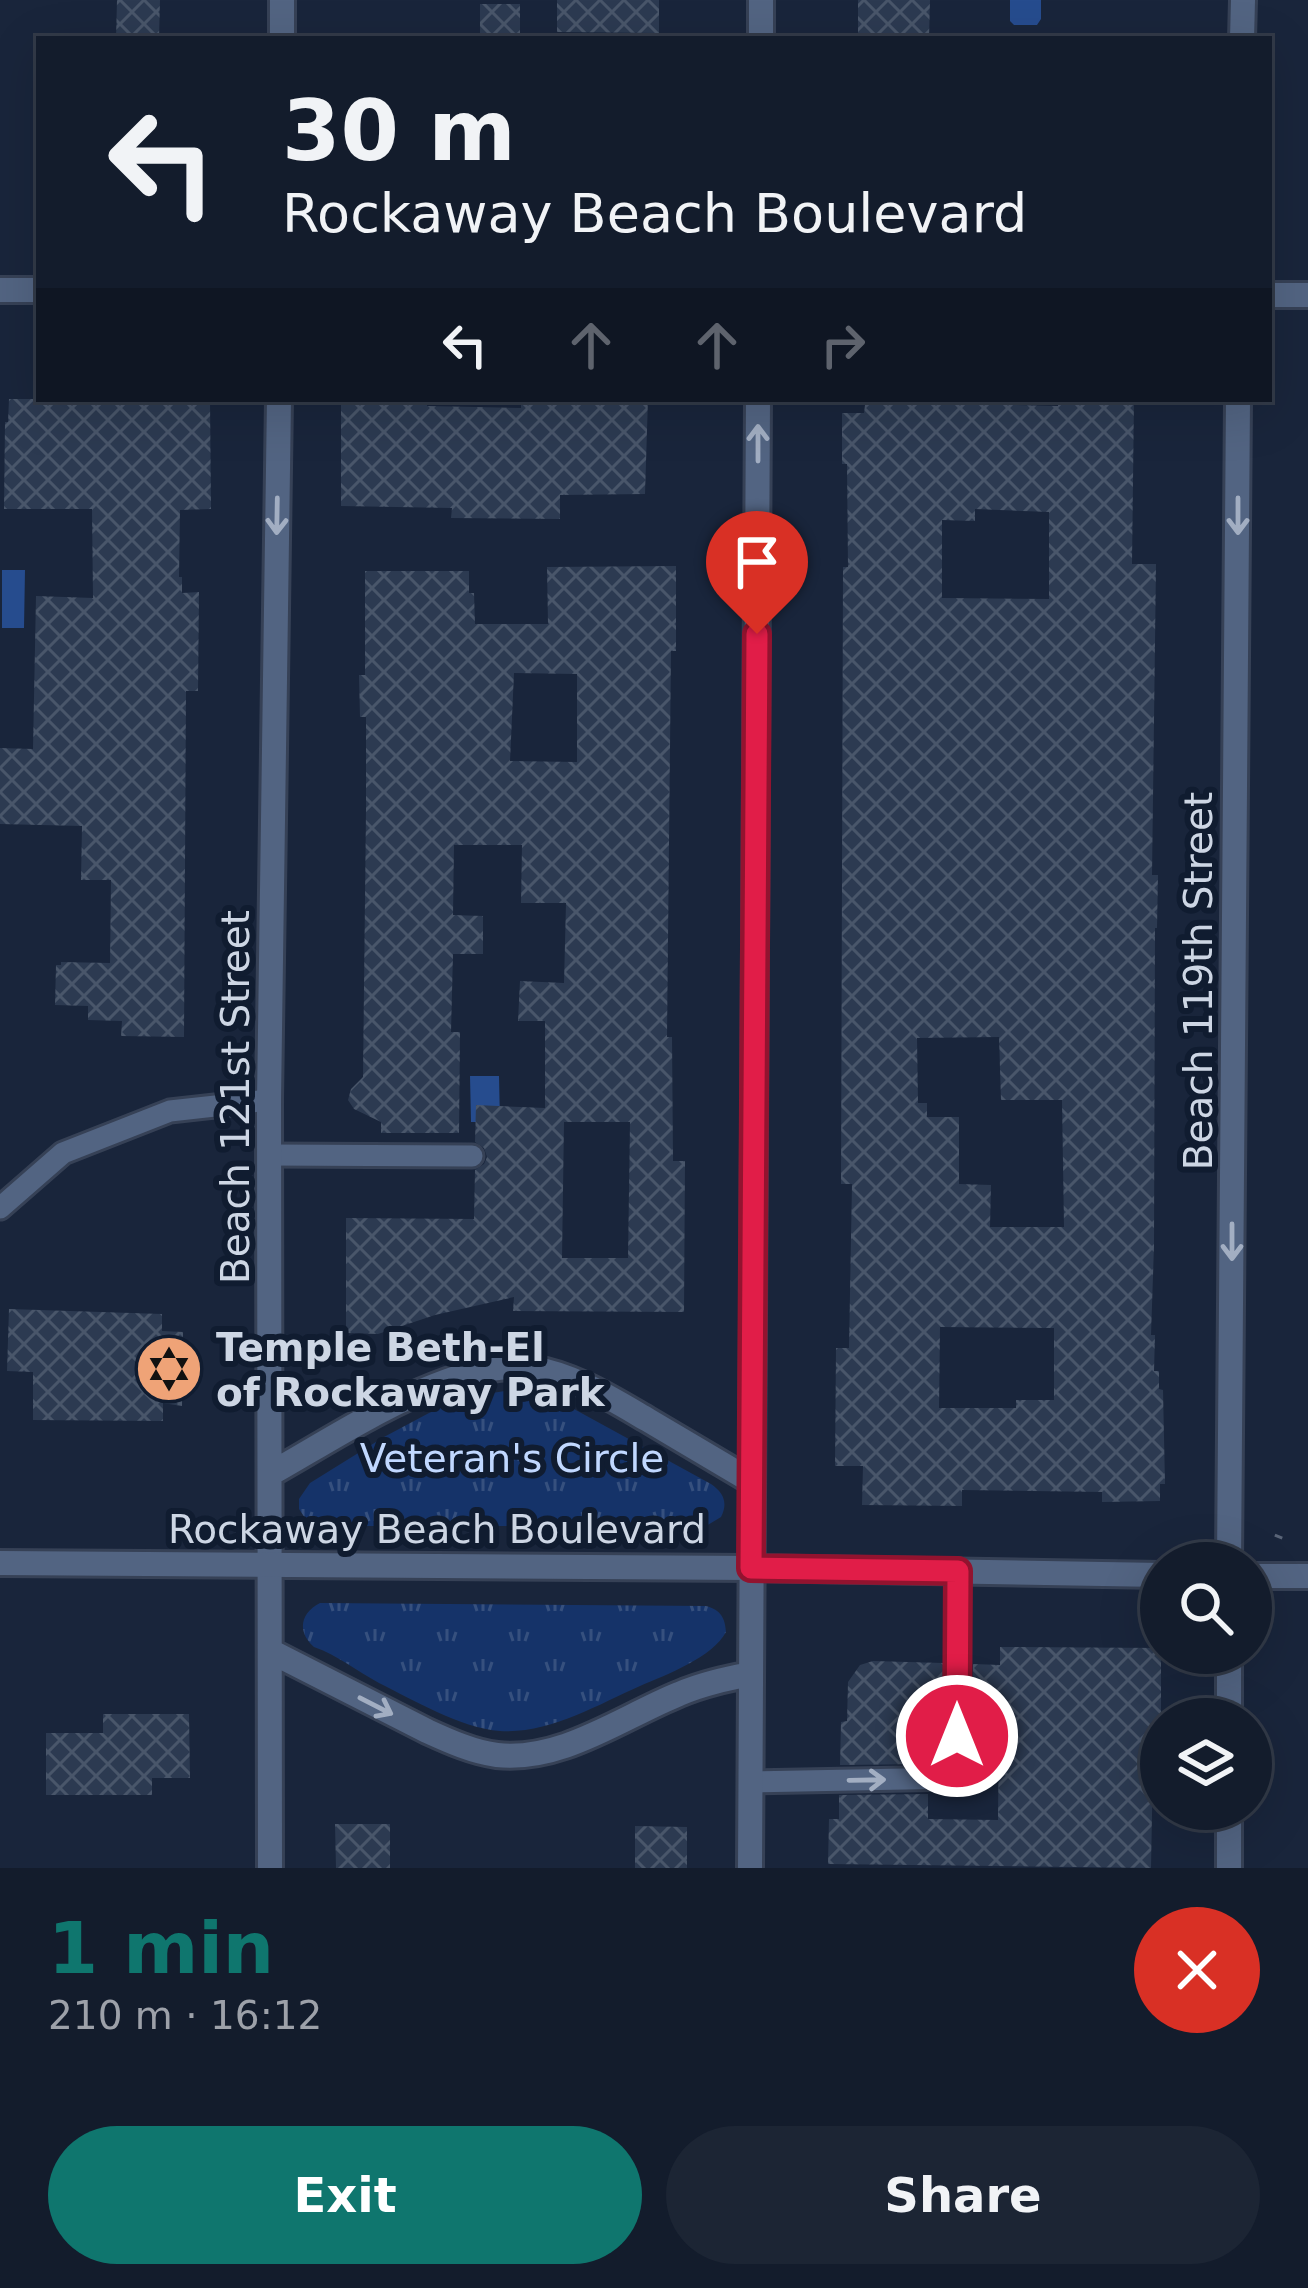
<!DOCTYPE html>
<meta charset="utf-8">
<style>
body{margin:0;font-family:"DejaVu Sans",sans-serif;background:#1c2534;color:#f1f3f6;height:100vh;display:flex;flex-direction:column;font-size:45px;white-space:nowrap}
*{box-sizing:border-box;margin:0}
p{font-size:39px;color:#9da1a9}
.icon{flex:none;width:66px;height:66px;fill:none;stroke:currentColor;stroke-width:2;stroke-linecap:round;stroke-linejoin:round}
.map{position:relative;height:1868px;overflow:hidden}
.sheet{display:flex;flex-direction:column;background:#131c2c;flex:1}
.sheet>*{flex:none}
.banner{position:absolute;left:36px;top:36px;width:1236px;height:366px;border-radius:0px;box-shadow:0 12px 48px #0002,0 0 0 3px #323a48;background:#131c2c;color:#f1f3f6;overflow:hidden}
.tools{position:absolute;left:1140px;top:1542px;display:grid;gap:24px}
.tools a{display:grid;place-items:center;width:132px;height:132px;border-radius:50%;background:#131c2c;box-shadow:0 12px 48px #0002,0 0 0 3px #323a48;font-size:60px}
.pin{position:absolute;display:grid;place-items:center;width:102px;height:102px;color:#fff;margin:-123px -51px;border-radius:50% 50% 50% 0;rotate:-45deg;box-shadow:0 0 12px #0007}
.pin .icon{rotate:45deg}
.me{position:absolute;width:132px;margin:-66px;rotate:0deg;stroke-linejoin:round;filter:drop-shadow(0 0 9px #0008)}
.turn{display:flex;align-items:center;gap:42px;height:252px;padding:0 48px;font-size:54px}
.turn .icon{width:156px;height:156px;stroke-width:2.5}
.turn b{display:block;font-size:84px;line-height:102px}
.lanes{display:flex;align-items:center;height:114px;padding:0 48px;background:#0003;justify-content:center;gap:60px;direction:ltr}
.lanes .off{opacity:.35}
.round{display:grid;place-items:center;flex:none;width:126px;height:126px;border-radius:63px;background:#1c2534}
.headline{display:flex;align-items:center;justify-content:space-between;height:204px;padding:0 48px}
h1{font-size:72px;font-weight:700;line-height:90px;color:#0f766e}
.cta{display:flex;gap:24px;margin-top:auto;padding:24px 48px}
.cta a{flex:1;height:138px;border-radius:72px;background:#0f766e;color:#fff;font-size:48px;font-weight:700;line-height:138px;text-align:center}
.cta a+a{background:#1c2534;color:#f1f3f6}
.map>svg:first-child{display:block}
.park{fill:url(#park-tufts)}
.water{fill:#264c8e}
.building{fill:url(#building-cross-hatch);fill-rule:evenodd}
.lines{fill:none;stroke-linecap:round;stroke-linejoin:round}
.service-casing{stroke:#364156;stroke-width:27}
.minor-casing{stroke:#364156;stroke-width:30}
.tertiary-casing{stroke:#364156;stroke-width:30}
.path{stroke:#596477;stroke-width:8;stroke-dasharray:3 9;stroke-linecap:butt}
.service{stroke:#526482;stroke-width:21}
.minor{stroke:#526482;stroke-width:24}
.tertiary{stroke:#526482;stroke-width:24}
.oneway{stroke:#a2aec2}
.route-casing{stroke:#92132f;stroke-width:30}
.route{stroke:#e11d48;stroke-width:21}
.labels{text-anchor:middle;stroke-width:12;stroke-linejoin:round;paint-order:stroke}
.street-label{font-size:39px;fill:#cdd6e4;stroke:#101c30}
.poi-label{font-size:39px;font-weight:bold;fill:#cdd6e4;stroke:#101c30;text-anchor:start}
.park-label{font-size:39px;fill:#c1d8ff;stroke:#101c30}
</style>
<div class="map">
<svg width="1308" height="1868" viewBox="0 0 1308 1868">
<defs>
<pattern id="park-tufts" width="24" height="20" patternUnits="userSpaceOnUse" patternTransform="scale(3)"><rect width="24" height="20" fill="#153369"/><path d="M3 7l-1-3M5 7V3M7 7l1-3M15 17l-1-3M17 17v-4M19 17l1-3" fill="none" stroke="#36507e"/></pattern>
<pattern id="building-cross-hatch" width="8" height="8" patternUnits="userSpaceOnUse" patternTransform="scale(3)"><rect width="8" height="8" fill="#2c3a51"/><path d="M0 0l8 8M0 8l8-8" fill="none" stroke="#49566a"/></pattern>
</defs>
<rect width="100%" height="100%" fill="#19253b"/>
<!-- park -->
<path class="park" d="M 512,1390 L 552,1397 L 711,1484 C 724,1493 728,1503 721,1517 L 706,1526 L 325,1526 L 314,1525 L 305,1518 L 299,1509 L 299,1499 L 310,1483 L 384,1437 L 429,1413 L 466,1397 Z
M 320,1603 L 706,1606 C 721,1610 725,1618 726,1632 C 713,1657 666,1675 640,1686 C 597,1705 549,1734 500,1731 C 461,1728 413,1700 379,1683 C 357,1671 337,1655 314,1647 C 297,1632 300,1613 320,1603 Z"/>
<!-- water -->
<path class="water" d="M 1010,0 L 1041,0 L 1041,19 L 1037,25 L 1014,25 L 1010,21 Z
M 2,570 L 25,570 L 24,628 L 2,628 Z
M 470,1076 L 499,1076 L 500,1122 L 471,1122 Z"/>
<!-- building -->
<path class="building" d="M 117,0 L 160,0 L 159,39 L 116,39 Z
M 557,0 L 659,0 L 659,33 L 557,32 Z
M 858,0 L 930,0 L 929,39 L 858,39 Z
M 480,4 L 520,4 L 520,38 L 480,38 Z
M 9,399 L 210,399 L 211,509 L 180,510 L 179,577 L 182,577 L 182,593 L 199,592 L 198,691 L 186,691 L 184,1037 L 121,1036 L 122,1021 L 88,1020 L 88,1006 L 55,1005 L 56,965 L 61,965 L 61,962 L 110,963 L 111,880 L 81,880 L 82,826 L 0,824 L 0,748 L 33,749 L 36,596 L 93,598 L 92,509 L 4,509 L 5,422 L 8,422 Z
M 600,399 L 648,399 L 645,494 L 560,495 L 560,519 L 451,518 L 452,508 L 341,506 L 341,400 L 427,400 L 427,406 L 521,408 L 521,404 L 600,405 Z
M 1058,399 L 1134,399 L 1132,564 L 1156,564 L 1152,875 L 1158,875 L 1157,928 L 1155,928 L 1154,1246 L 1151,1335 L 1155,1335 L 1154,1371 L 1159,1371 L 1159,1389 L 1163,1390 L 1165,1484 L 1160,1484 L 1160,1501 L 1102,1502 L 1102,1492 L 962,1490 L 962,1506 L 862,1505 L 863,1466 L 835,1466 L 836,1348 L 849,1348 L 852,1184 L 841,1184 L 843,567 L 848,567 L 847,464 L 842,464 L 842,413 L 864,413 L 865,405 L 938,403 L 1058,406 ZM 975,509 L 1049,512 L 1049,599 L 942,598 L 942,520 L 975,521 ZM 999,1037 L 1001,1100 L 1062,1100 L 1064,1227 L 990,1227 L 991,1185 L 959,1184 L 959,1117 L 927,1117 L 927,1103 L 918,1103 L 917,1038 ZM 940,1327 L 1054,1328 L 1054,1400 L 1016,1400 L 1016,1408 L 939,1408 Z
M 676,566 L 676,651 L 671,651 L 667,1037 L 672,1037 L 673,1161 L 685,1161 L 684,1312 L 513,1311 L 514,1297 L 435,1315 L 378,1334 L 346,1333 L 346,1218 L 474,1219 L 475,1170 L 484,1164 L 487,1157 L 484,1148 L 475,1142 L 476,1105 L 545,1108 L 545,1021 L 518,1021 L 520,981 L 564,983 L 566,903 L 521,903 L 522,845 L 454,845 L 453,915 L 483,916 L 483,954 L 453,954 L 451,1032 L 460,1032 L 459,1133 L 381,1133 L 381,1122 L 354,1109 L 348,1100 L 351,1089 L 363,1077 L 366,809 L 366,717 L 360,717 L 359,675 L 365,675 L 365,571 L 469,571 L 469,593 L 474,593 L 475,624 L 548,624 L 547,567 ZM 514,673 L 577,674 L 577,762 L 510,761 ZM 564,1122 L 630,1122 L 628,1258 L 562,1258 Z
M 9,1309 L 162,1314 L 162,1331 L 183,1332 L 182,1406 L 163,1403 L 163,1421 L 33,1420 L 33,1372 L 7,1371 Z
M 1000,1647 L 1161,1648 L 1161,1750 L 1157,1750 L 1157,1762 L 1153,1762 L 1151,1868 L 828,1864 L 829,1819 L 839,1819 L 839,1795 L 928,1794 L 928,1819 L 998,1820 L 999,1710 L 972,1710 L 973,1664 L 1000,1665 Z
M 873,1661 L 943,1663 L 942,1710 L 929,1710 L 929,1764 L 840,1765 L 841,1722 L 847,1721 L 848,1682 L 860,1665 Z
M 103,1714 L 189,1714 L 190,1778 L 152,1778 L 152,1795 L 46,1795 L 46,1733 L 103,1733 Z
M 335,1824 L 390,1824 L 390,1868 L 336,1868 Z
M 635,1826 L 687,1827 L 687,1868 L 635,1868 Z"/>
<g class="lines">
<defs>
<path id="service" d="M 269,1155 L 472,1156
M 0,1208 L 63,1153 L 170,1111 L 269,1100
M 750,1782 L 957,1778 L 958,1571"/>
<path id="minor" d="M 282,39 L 282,0
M 761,39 L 761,0
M 1242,39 L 1243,0
M 0,290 L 39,290
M 1269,295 L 1308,295
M 270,1474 C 337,1437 455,1356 531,1368 C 573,1374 612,1399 648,1420 C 682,1440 717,1461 751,1481
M 1229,1563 L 1238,399
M 272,1652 L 427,1731 C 449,1741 473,1752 497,1755 C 562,1762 622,1717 679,1694 C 702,1684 726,1679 750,1674
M 1229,1719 L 1229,1653
M 270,1868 L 269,1100 L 279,399
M 750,1868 L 758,399
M 1229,1868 L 1229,1809"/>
<path id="tertiary" d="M 0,1563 L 751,1568 L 1161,1575
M 1251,1576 L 1308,1576"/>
</defs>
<!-- service casing -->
<use href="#service" class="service-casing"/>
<!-- minor casing -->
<use href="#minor" class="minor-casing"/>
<!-- tertiary casing -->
<use href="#tertiary" class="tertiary-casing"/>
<!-- path -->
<path class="path" d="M 1278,1538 L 1282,1528"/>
<!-- service -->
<use href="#service" class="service"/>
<!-- minor -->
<use href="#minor" class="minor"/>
<!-- tertiary -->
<use href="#tertiary" class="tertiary"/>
</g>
<!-- one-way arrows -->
<defs><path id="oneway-shaft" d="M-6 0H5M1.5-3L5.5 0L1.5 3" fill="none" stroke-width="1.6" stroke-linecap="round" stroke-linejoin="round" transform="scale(3)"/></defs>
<g class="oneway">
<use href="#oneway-shaft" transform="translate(758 443) rotate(-90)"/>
<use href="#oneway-shaft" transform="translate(277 516) rotate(91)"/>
<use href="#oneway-shaft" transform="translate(1238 516) rotate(90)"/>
<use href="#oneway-shaft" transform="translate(1232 1242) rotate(90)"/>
<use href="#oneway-shaft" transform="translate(376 1706) rotate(27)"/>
<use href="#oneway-shaft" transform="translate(867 1780) rotate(-1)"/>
</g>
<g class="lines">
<defs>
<path id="route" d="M 757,634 L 751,1568 L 958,1571 L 957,1736"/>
</defs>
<!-- route casing -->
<use href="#route" class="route-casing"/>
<!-- route -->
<use href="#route" class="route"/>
</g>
<!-- icons -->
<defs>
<symbol id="synagogue-disc" viewBox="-11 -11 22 22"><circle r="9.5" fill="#efa377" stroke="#101c30"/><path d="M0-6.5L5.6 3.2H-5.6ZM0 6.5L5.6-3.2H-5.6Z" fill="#111"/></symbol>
</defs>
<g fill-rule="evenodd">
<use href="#synagogue-disc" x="131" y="1331" width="76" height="76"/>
</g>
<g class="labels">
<!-- street labels -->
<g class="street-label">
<text transform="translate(1198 981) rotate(-90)" y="14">Beach 119th Street</text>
<text transform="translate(235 1097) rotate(-90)" y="14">Beach 121st Street</text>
<text x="437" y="1543">Rockaway Beach Boulevard</text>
</g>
<!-- poi labels -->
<g class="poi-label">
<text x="216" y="1361">Temple Beth-El<tspan x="216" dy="45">of Rockaway Park</tspan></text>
</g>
<!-- park labels -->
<g class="park-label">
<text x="512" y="1472">Veteran's Circle</text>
</g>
</g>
</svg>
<div class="tools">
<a><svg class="icon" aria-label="search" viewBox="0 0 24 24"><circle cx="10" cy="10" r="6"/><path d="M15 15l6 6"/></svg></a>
<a><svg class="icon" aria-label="layers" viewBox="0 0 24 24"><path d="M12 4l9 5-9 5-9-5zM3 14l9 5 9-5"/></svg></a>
</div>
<div class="pin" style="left:757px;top:634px;background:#d93025"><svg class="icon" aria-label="arrive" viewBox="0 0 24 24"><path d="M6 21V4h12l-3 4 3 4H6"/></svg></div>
<svg class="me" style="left:957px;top:1736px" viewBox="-20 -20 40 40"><circle r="17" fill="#e11d48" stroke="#fff" stroke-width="3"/><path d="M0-11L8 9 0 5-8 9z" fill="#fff"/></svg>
<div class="banner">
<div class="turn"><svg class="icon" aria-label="left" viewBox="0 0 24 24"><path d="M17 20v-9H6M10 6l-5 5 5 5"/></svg><div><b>30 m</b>Rockaway Beach Boulevard</div></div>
<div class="lanes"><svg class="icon" aria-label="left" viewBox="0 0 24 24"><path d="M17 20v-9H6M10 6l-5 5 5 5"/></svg><svg class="icon off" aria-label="ahead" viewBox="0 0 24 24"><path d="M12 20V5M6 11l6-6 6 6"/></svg><svg class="icon off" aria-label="ahead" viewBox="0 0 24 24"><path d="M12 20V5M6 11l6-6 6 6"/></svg><svg class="icon off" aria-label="right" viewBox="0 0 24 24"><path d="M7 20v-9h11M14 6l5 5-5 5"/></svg></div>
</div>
</div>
<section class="sheet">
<div class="headline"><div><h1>1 min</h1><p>210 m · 16:12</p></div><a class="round" style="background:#d93025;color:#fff"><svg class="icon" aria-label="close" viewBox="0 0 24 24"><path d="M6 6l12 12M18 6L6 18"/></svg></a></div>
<div class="cta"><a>Exit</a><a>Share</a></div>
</section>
